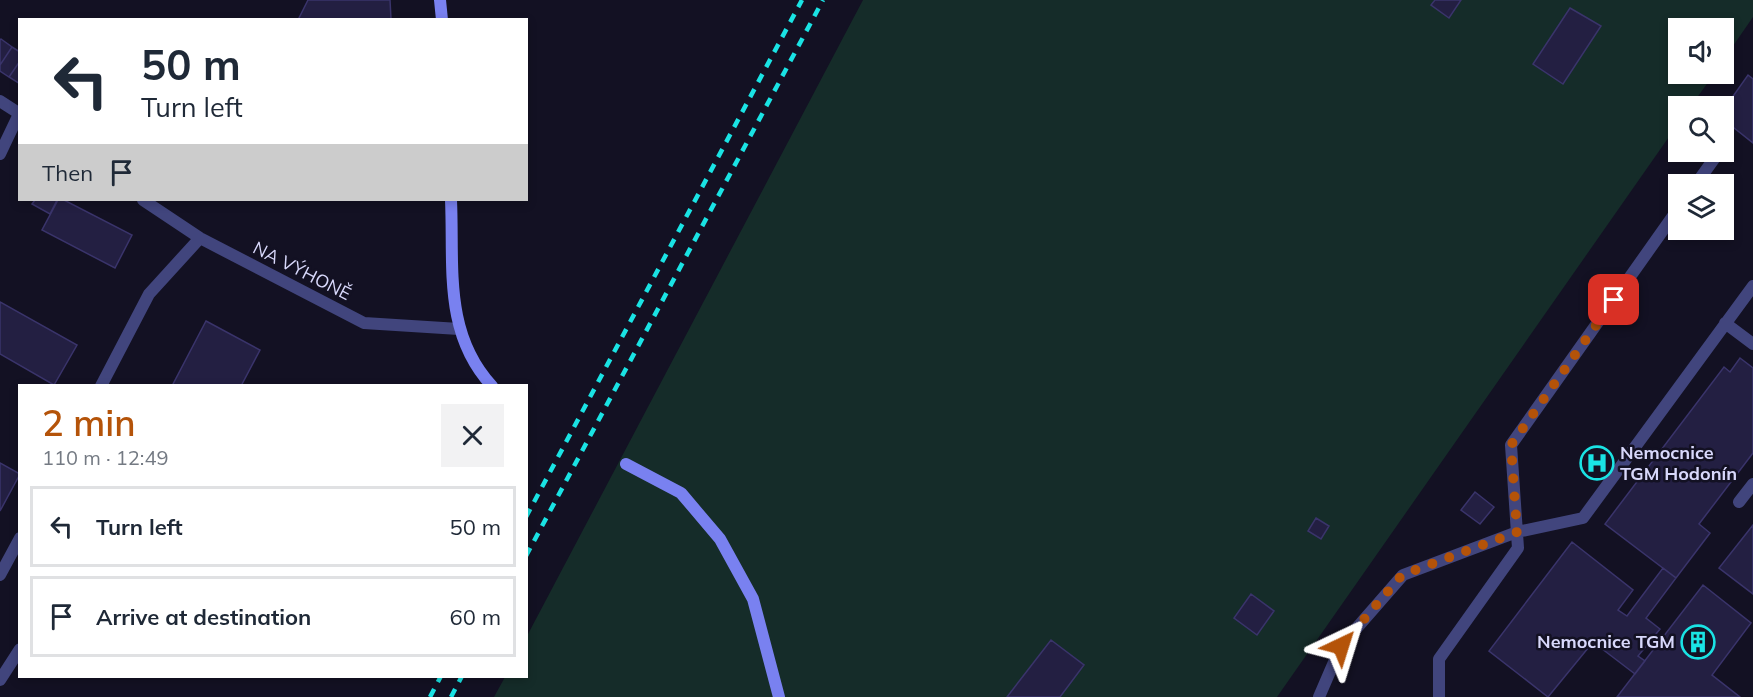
<!DOCTYPE html>
<meta charset="utf-8">
<style>
body{margin:0;font-family:Mulish,sans-serif;background:#f2f2f3;color:#1f2937;height:100vh;display:flex;flex-direction:column;font-size:22px;white-space:nowrap}
*{box-sizing:border-box;margin:0}
p{font-size:20px;color:#747a83}
.icon{flex:none;width:33px;height:33px;fill:none;stroke:currentColor;stroke-width:2;stroke-linecap:round;stroke-linejoin:round}
.map{position:relative;flex:1;overflow:hidden}
.sheet{position:absolute;left:18px;top:384px;width:510px;height:294px;display:flex;flex-direction:column;background:#fff;border-radius:0px;box-shadow:0 3px 9px #0003}
.sheet>*{flex:none}
.guide{position:absolute;left:18px;top:18px;width:510px;height:183px;border-radius:0px;box-shadow:0 3px 9px #0003;background:#fff;color:#1f2937;overflow:hidden}
.buttons{position:absolute;left:1668px;top:18px;display:grid;gap:12px}
.buttons a{display:grid;place-items:center;width:66px;height:66px;border-radius:0px;background:#fff;box-shadow:0 3px 9px #0003;font-size:30px}
.pin{position:absolute;display:grid;place-items:center;width:51px;height:51px;color:#fff;margin:-26px;border-radius:12px;box-shadow:0 3px 9px #0006}
.me{position:absolute;width:66px;margin:-33px;rotate:41deg;stroke-linejoin:round;filter:drop-shadow(0 0 4px #0008)}
.turn{display:flex;align-items:center;gap:21px;height:126px;padding:0 24px;font-size:27px}
.turn .icon{width:78px;height:78px;stroke-width:2.5}
.turn b{display:block;font-size:42px;line-height:51px}
.then{display:flex;align-items:center;height:57px;padding:0 24px;background:#0003;gap:12px;font-size:22px}
.round{display:grid;place-items:center;flex:none;width:63px;height:63px;border-radius:0px;background:#f2f2f3}
.head{display:flex;align-items:center;justify-content:space-between;height:102px;padding:0 24px}
h1{font-size:36px;font-weight:600;line-height:45px;color:#b45309}
ul{padding:0;list-style:none}
li{display:flex;align-items:center;gap:18px;height:81px;margin:0 12px 9px;padding:0 12px;border:3px solid #e0e1e3;border-radius:0px}
li div{flex:1}
li b{display:block;font-size:22px}
li em{font-style:normal}
.map>svg:first-child{display:block}
.green{fill:#152c29}
.building{fill:#231f42;stroke:#3a346b;stroke-width:1.5}
.lines{fill:none;stroke-linecap:round;stroke-linejoin:round}
.service{stroke:#41457d;stroke-width:12}
.secondary{stroke:#7981f0;stroke-width:12}
.rail{stroke:#1ae3e4;stroke-width:4.5;stroke-dasharray:9 8;stroke-linecap:butt}
.route{stroke:#b45309;stroke-width:10;stroke-dasharray:0 18}
.labels{text-anchor:middle;stroke-width:5;stroke-linejoin:round;paint-order:stroke}
.street-label{font-size:18px;fill:#d8d8fb;stroke:#131123}
.poi-label{font-size:18px;font-weight:bold;fill:#d8d8fb;stroke:#131123;text-anchor:start}
</style>
<div class="map">
<svg width="1753" height="697" viewBox="0 0 1753 697">
<rect width="100%" height="100%" fill="#131123"/>
<!-- green -->
<path class="green" d="M 863,0 L 1753,0 L 1753,17 L 1724,59 L 1724,28 L 1678,28 L 1678,74 L 1714,74 L 1691,106 L 1678,106 L 1678,124 L 1277,697 L 494,697 L 505,677 L 526,676 L 527,636 Z"/>
<!-- building -->
<path class="building" d="M 308,0 L 390,0 L 391,19 L 298,20 Z
M 1435,0 L 1461,0 L 1449,18 L 1431,5 Z
M 1570,8 L 1601,26 L 1563,84 L 1533,64 Z
M 1,39 L 12,47 L 0,65 L 0,40 Z
M 12,47 L 20,52 L 20,61 L 9,77 L 0,71 L 0,65 Z
M 20,61 L 20,84 L 9,77 Z
M 1748,75 L 1753,79 L 1753,143 L 1724,120 L 1724,109 Z
M 35,200 L 57,200 L 50,214 L 32,204 Z
M 58,200 L 64,200 L 132,235 L 115,268 L 42,230 Z
M 0,302 L 77,345 L 54,385 L 0,354 Z
M 206,321 L 260,350 L 241,386 L 172,386 Z
M 1740,358 L 1753,368 L 1753,453 L 1699,524 L 1710,533 L 1676,578 L 1605,524 L 1724,367 L 1730,372 Z
M 0,463 L 20,474 L 0,511 Z
M 1475,492 L 1494,507 L 1480,524 L 1461,510 Z
M 1316,518 L 1329,526 L 1321,539 L 1308,531 Z
M 1753,525 L 1753,594 L 1719,568 Z
M 1572,542 L 1633,590 L 1618,610 L 1627,616 L 1663,568 L 1676,578 L 1646,618 L 1660,629 L 1638,656 L 1645,661 L 1635,674 L 1593,642 L 1548,697 L 1489,651 Z
M 1703,585 L 1751,623 L 1712,675 L 1740,697 L 1617,697 Z
M 1251,594 L 1274,611 L 1257,635 L 1234,618 Z
M 1051,640 L 1084,665 L 1060,697 L 1007,697 Z"/>
<g class="lines">
<!-- service -->
<path class="service" d="M 0,101 L 20,114
M 0,154 L 19,114
M 1696,184 L 1719,152
M 143,200 L 200,238 L 364,323 L 459,329
M 1725,323 L 1753,344
M 101,386 L 149,294 L 200,238
M 1739,502 L 1753,484
M 0,575 L 20,538
M 0,680 L 20,649
M 1319,697 L 1341,646 L 1403,575 L 1517,532 L 1583,518 L 1753,286
M 1439,697 L 1439,659 L 1518,548 L 1511,445 L 1678,209"/>
<!-- secondary -->
<path class="secondary" d="M 440,0 L 442,20
M 451,200 C 454,266 443,333 492,386
M 626,464 L 681,493 L 720,539 L 753,599 L 779,697"/>
<!-- rail -->
<path class="rail" d="M 526,517 L 802,0
M 526,556 L 823,0
M 430,697 L 441,676
M 451,697 L 462,676"/>
</g>
<g class="lines">
<!-- route -->
<path class="route" d="M 1341,646 L 1402,575 L 1517,532 L 1511,445 L 1614,300"/>
</g>
<!-- icons -->
<defs>
<symbol id="hospital-ring" viewBox="-11 -11 22 22"><circle r="9.5" fill="#131123" stroke="#1ae3e4" stroke-width="1.5"/><path d="M-5-5h3v3.5h4V-5h3V5h-3V1.5h-4V5h-3Z" fill="#1ae3e4"/></symbol>
<symbol id="building-ring" viewBox="-11 -11 22 22"><circle r="9.5" fill="#131123" stroke="#1ae3e4" stroke-width="1.5"/><path d="M-4-6H4V6H1V3H-1V6H-4ZM-2.5-4.3h1.7v1.8h-1.7ZM.8-4.3h1.7v1.8H.8ZM-2.5-1h1.7V.8h-1.7ZM.8-1h1.7V.8H.8Z" fill="#1ae3e4"/></symbol>
</defs>
<g fill-rule="evenodd">
<use href="#hospital-ring" x="1578" y="444" width="38" height="38"/>
<use href="#building-ring" x="1679" y="623" width="38" height="38"/>
</g>
<g class="labels">
<!-- street labels -->
<g class="street-label">
<text transform="translate(302 271) rotate(27)" y="6">NA VÝHONĚ</text>
</g>
<!-- poi labels -->
<g class="poi-label">
<text x="1620" y="459">Nemocnice<tspan x="1620" dy="21">TGM Hodonín</tspan></text>
<text x="1675" y="648" text-anchor="end">Nemocnice TGM</text>
</g>
</g>
</svg>
<div class="buttons">
<a><svg class="icon" aria-label="sound" viewBox="0 0 24 24"><path d="M4 9h4l5-4v14l-5-4H4zM17 9q2 3 0 6"/></svg></a>
<a><svg class="icon" aria-label="search" viewBox="0 0 24 24"><circle cx="10" cy="10" r="6"/><path d="M15 15l6 6"/></svg></a>
<a><svg class="icon" aria-label="layers" viewBox="0 0 24 24"><path d="M12 4l9 5-9 5-9-5zM3 14l9 5 9-5"/></svg></a>
</div>
<div class="pin" style="left:1614px;top:300px;background:#d93025"><svg class="icon" aria-label="arrive" viewBox="0 0 24 24"><path d="M6 21V4h12l-3 4 3 4H6"/></svg></div>
<svg class="me" style="left:1341px;top:646px" viewBox="-20 -20 40 40"><path d="M0-17L14 15 0 8-14 15z" fill="#b45309" stroke="#fff" stroke-width="4"/></svg>
<div class="guide">
<div class="turn"><svg class="icon" aria-label="left" viewBox="0 0 24 24"><path d="M17 20v-9H6M10 6l-5 5 5 5"/></svg><div><b>50 m</b>Turn left</div></div>
<div class="then">Then<svg class="icon" aria-label="arrive" viewBox="0 0 24 24"><path d="M6 21V4h12l-3 4 3 4H6"/></svg></div>
</div>
<section class="sheet">
<div class="head"><div><h1>2 min</h1><p>110 m · 12:49</p></div><a class="round"><svg class="icon" aria-label="close" viewBox="0 0 24 24"><path d="M6 6l12 12M18 6L6 18"/></svg></a></div>
<ul>
<li><svg class="icon" aria-label="left" viewBox="0 0 24 24"><path d="M17 20v-9H6M10 6l-5 5 5 5"/></svg><div><b>Turn left</b></div><em>50 m</em></li>
<li><svg class="icon" aria-label="arrive" viewBox="0 0 24 24"><path d="M6 21V4h12l-3 4 3 4H6"/></svg><div><b>Arrive at destination</b></div><em>60 m</em></li>
</ul>
</section>
</div>
